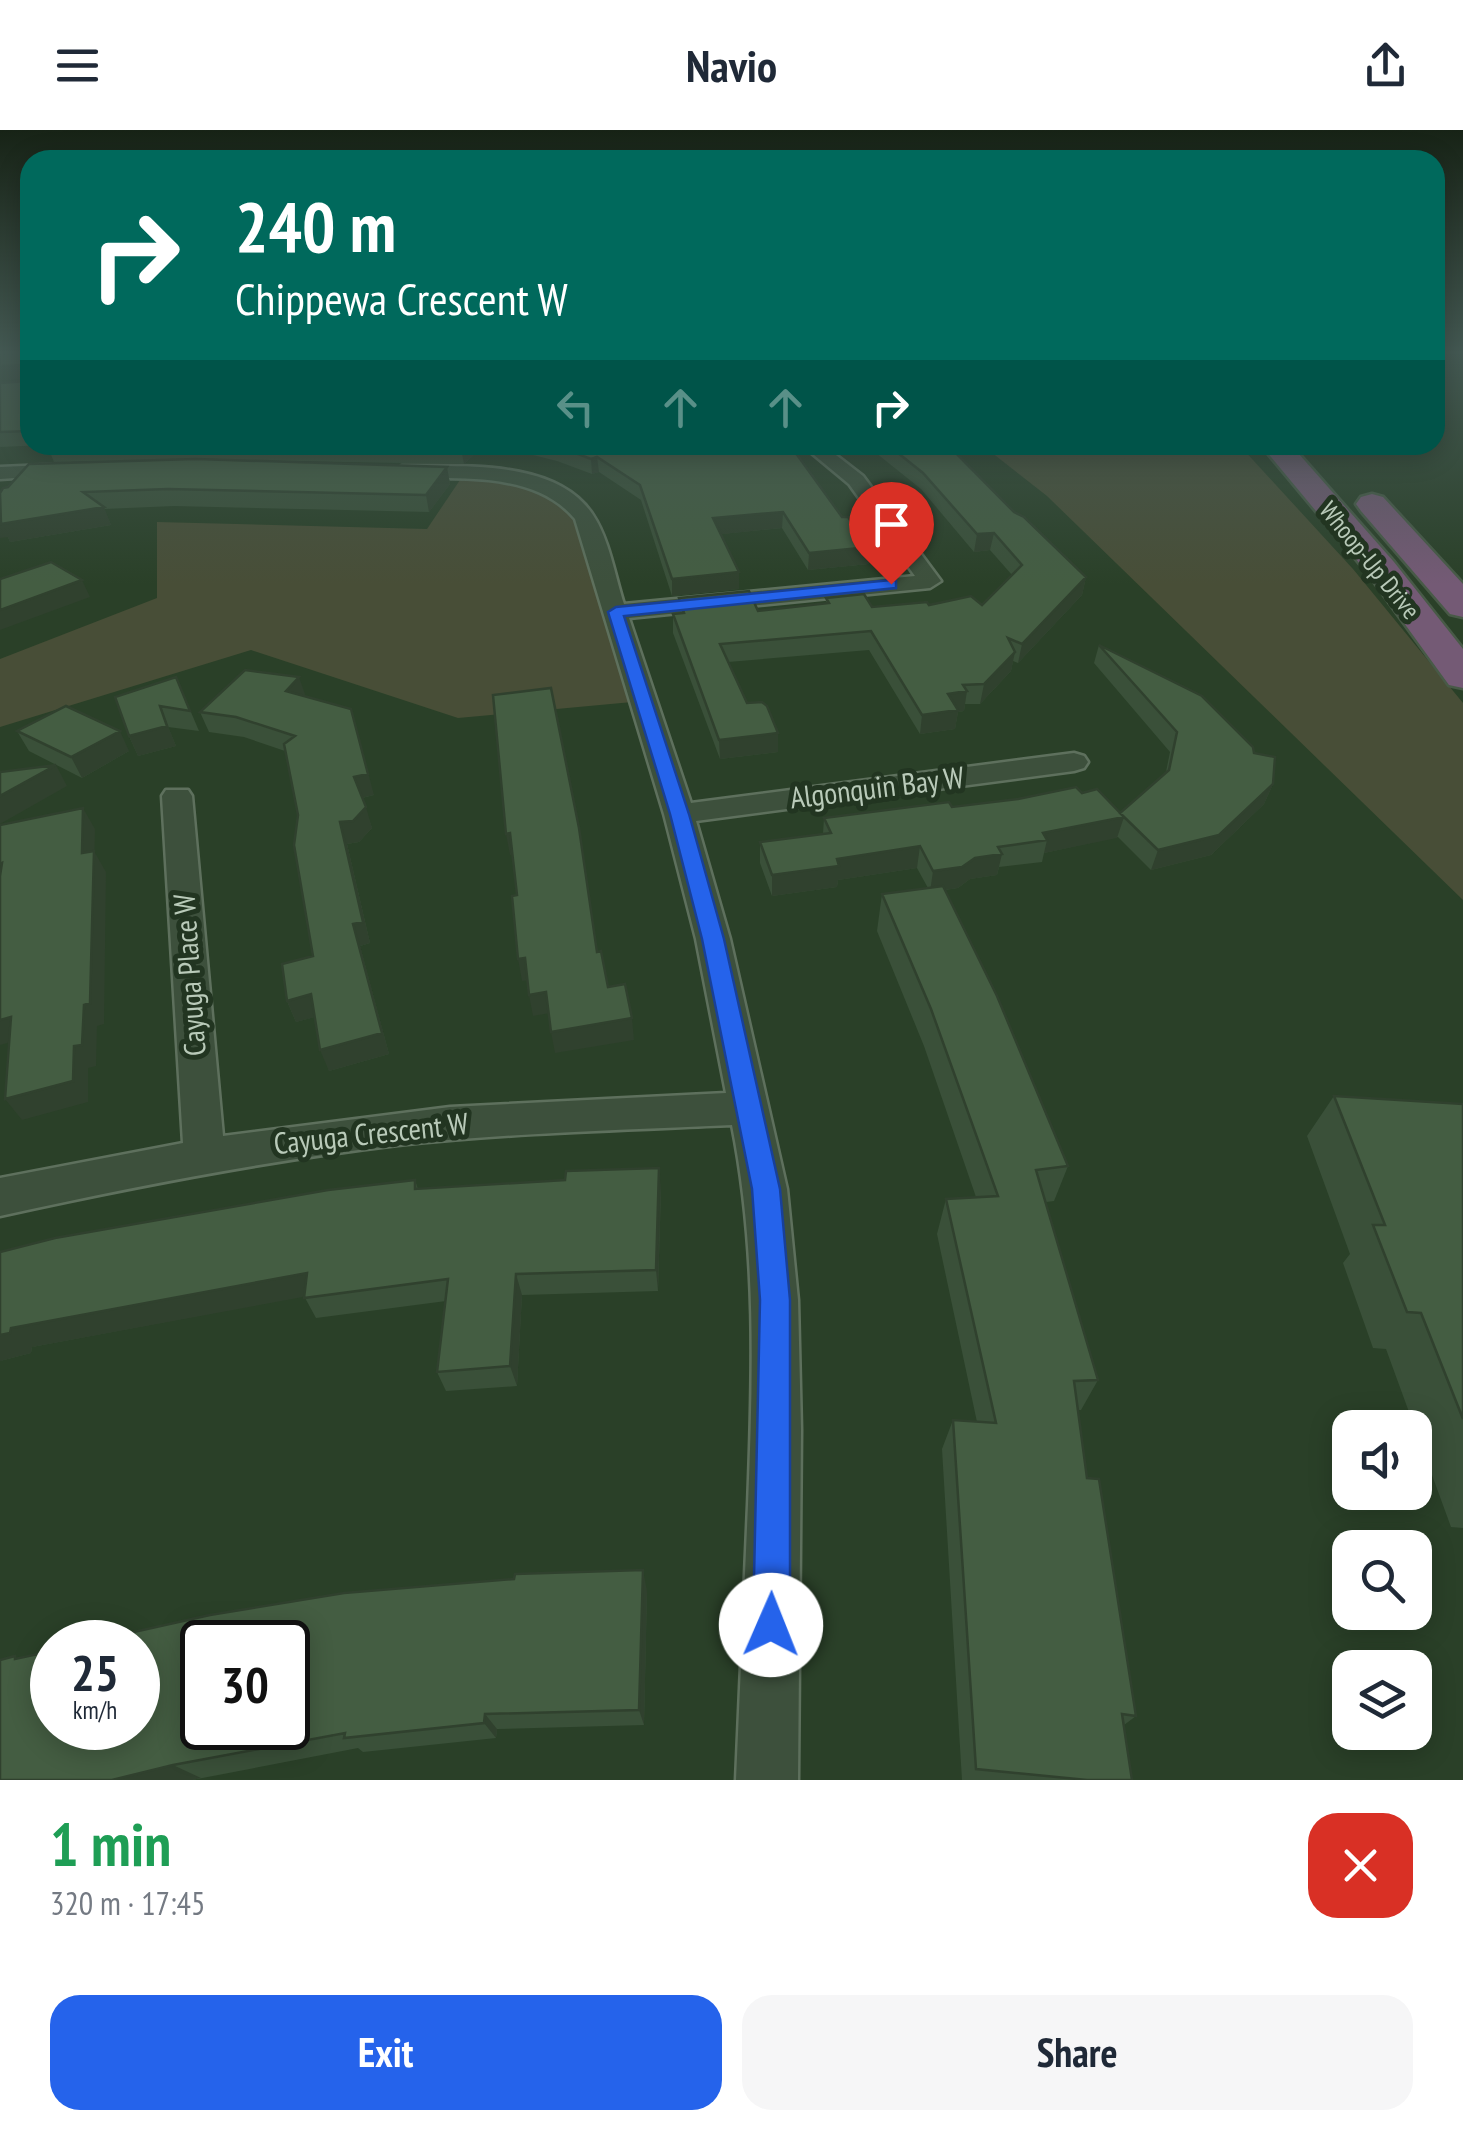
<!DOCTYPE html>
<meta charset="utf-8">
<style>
body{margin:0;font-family:"PT Sans Narrow",sans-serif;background:#f6f6f7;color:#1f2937;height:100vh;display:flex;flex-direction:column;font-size:38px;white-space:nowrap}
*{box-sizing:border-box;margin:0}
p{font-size:32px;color:#747a83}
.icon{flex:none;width:55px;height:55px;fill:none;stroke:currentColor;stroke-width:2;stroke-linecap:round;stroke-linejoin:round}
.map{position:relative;height:1650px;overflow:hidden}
.side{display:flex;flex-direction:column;background:#fff;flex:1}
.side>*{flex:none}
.banner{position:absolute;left:20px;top:20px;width:1425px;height:305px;border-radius:30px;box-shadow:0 5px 25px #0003;background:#00695c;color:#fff;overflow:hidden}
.fabs{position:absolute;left:1332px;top:1280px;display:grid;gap:20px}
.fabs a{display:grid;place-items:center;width:100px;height:100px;border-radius:20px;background:#fff;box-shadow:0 5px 25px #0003;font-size:50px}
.speed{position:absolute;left:30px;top:1490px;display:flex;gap:20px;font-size:50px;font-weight:700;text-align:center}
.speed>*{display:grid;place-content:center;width:130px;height:130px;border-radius:50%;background:#fff;box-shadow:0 5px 25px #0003;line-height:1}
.speed small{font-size:25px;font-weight:400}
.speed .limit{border:5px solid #111;border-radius:15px;background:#fff;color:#111}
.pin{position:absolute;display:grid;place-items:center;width:85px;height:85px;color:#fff;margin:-102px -42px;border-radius:50% 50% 50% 0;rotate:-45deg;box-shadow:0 0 10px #0007}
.pin .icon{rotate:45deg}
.me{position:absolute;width:110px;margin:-55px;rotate:1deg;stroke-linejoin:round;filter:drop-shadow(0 0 8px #0008)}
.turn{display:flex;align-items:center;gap:35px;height:210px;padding:0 50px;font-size:45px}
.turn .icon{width:130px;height:130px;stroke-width:2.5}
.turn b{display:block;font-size:70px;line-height:85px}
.lanes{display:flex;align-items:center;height:95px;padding:0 50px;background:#0003;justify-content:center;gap:50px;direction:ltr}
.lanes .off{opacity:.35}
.round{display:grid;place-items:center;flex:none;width:105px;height:105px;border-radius:30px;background:#f6f6f7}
.overview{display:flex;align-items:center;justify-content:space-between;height:170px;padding:0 50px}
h1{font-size:60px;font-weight:800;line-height:75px;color:#1e9e55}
.cta{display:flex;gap:20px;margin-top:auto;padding:20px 50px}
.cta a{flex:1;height:115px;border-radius:30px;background:#2563eb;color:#fff;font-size:40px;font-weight:800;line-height:115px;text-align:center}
.cta a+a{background:#f6f6f7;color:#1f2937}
header{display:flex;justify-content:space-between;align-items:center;height:130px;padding:0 50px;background:#fff;font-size:45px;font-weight:800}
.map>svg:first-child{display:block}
.green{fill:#484e37}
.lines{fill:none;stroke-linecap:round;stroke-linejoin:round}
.minor-casing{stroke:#5e705d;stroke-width:5}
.motorway-casing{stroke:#485a47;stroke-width:5}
.minor{fill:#3d503c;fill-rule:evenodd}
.motorway{fill:#745a75;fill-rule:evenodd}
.wall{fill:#3a5039}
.shaded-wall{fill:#30412e}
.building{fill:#445d42;stroke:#30412e;stroke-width:2.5;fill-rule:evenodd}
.route{fill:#2563eb;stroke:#184099;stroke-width:2.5}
.labels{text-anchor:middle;stroke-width:10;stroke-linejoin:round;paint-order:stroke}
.far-street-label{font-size:25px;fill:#b9cab9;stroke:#223521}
.street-label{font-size:30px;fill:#b9cab9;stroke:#223521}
</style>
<header><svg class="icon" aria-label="menu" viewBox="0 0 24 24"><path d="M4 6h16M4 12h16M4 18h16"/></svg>Navio<svg class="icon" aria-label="share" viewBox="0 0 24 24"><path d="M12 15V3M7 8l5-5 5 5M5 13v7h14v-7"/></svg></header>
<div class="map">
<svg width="1463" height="1650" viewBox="0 0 1463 1650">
<rect width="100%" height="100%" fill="#2a4028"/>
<!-- green -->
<path class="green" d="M 982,315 L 1238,315 L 1242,318 L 1353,439 L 1463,573 L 1463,770 L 1047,366 Z
M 464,344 L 511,349 L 577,375 L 643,571 L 458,588 L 251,520 L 0,597 L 0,529 L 157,468 L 157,392 L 427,399 Z"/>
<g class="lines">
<defs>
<path id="minor" d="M 802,315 L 823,315 L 863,346 L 941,451 L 930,458 L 629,488 L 691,673 L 1074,623 L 1084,626 L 1088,632 L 1084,638 L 1074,641 L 696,691 L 730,809 L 787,1059 L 798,1170 L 801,1300 L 798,1650 L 736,1650 C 740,1558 744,1467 748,1375 C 753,1248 757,1120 732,995 C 621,1000 509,1003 398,1015 C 264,1031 132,1057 0,1086 L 0,1048 L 183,1013 L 162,666 L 166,660 L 188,660 L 192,666 L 223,1006 L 450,977 L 726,963 L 696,809 L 664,684 L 575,389 C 535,341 459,349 402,348 L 392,342 L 402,336 C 460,337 556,328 593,385 C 609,409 615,446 624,474 L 915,446 L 849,354 Z
M 70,334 L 77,336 L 77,344 L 0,349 L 0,337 Z"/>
<path id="motorway" d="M 1261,315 L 1291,315 L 1394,432 L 1463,519 L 1463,558 L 1449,555 L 1370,446 Z
M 1372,364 L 1383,367 L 1463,454 L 1463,487 L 1450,484 L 1361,381 L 1356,374 L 1361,367 Z"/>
</defs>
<!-- minor casing -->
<use href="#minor" class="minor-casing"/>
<!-- motorway casing -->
<use href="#motorway" class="motorway-casing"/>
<!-- minor -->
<use href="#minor" class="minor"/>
<!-- motorway -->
<use href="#motorway" class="motorway"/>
</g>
<!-- wall -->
<path class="wall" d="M 30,223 L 30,315 L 45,315 L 0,317 L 0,253 L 27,251 L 27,248 L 0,250 Z
M 49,315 L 790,315 L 842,387 L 870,417 L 869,434 L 808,440 L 782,398 L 721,404 L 739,442 L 739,459 L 672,466 L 641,370 L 599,342 L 592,344 L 557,331 L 517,321 L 479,320 L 464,334 L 226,330 L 447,337 L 450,354 L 429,382 L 174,376 L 104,379 L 111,395 L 10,412 L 8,407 L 138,331 L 54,332 L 48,317 Z
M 866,315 L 948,315 L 1014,382 L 1086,447 L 1082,465 L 1018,533 L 1013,531 L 1011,541 L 980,574 L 965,574 L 964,581 L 958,582 L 955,599 L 920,604 L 869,520 L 728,532 L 747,573 L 778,603 L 778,622 L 720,629 L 673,503 L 673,484 L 680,483 L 679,468 L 758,481 L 826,473 L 826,468 L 872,477 L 982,475 L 1012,445 L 990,420 L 974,422 L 921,359 Z
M 1099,515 L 1254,623 L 1273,654 L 1264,674 L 1211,725 L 1151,740 L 1118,707 L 1044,723 L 1042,732 L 999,737 L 997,745 L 970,749 L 958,758 L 945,760 L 1068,1036 L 1054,1071 L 1046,1072 L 1098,1250 L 1081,1280 L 1078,1280 L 1087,1348 L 1136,1586 L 1124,1595 L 1132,1650 L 962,1650 L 942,1319 L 953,1290 L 977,1292 L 937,1104 L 946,1069 L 976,1067 L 924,916 L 877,801 L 882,764 L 928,758 L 917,738 L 838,750 L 837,757 L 772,766 L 760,733 L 760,712 L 823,704 L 824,688 L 952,677 L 1082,663 L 1120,683 L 1166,642 L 1170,622 L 1094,533 Z
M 176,547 L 199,601 L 168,597 L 176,616 L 138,626 L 129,606 Z
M 305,566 L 374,665 L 362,668 L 372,698 L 359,712 L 347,714 L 370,813 L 360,816 L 389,924 L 329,941 L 314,887 L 296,892 L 287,871 L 313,826 L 298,685 L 285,621 L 244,607 L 209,602 L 200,582 Z
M 17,601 L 129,621 L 82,648 L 29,621 Z
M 1334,966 L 1463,974 L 1463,1398 L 1451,1397 L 1386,1219 L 1373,1218 L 1343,1133 L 1350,1124 L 1307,1006 Z
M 415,1050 L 418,1059 L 661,1060 L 658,1161 L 522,1165 L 517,1256 L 446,1261 L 437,1242 L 446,1171 L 316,1188 L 304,1166 L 32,1217 L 31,1223 L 0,1231 Z
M 647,1461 L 644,1595 L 497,1599 L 496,1608 L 363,1622 L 358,1618 L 192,1650 L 20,1528 Z"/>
<!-- shaded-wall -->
<path class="shaded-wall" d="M 24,235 L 30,248 L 0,250 L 0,236 Z
M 466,315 L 479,315 L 479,320 L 464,334 L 461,319 Z
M 597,327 L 599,342 L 592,344 L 591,329 Z
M 447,337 L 450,354 L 429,382 L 426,365 Z
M 104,377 L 111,395 L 10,412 L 8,407 L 0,408 L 0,389 Z
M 783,382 L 782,398 L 714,405 L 713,388 Z
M 994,403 L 990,420 L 974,422 L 977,404 Z
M 870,417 L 869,434 L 808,440 L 809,423 Z
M 739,442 L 739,459 L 672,466 L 672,449 Z
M 1086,447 L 1082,465 L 1018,533 L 1022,514 Z
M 82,450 L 90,467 L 0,500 L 0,480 Z
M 1015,522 L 1011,541 L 980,574 L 984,554 Z
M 299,547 L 306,567 L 286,561 Z
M 967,561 L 964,581 L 958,582 L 955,599 L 920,604 L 922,585 L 948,564 Z
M 160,576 L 176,616 L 138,626 L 129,606 Z
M 357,600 L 374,665 L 361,668 L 354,647 Z
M 120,601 L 129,621 L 82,648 L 71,627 Z
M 778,603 L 778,622 L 720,629 L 719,610 Z
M 56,635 L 67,656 L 0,694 L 0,666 Z
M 1273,654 L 1264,674 L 1211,725 L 1151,740 L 1158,720 Z
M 366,677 L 372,698 L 359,712 L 347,714 L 370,813 L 360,816 L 389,924 L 329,941 L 320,920 L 353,794 L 340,692 Z
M 83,678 L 95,699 L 94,745 L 82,723 Z
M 1124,687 L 1117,708 L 1044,723 L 1047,710 L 1043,703 Z
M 510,703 L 514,724 L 510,725 L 506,704 Z
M 920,716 L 917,738 L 838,750 L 837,757 L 772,766 L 772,745 L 837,729 Z
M 94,721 L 106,742 L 104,894 L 97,896 L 96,936 L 88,938 L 88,972 L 22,990 L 5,969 L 74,916 Z
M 1002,724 L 997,745 L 970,749 L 958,758 L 930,762 L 933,741 L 975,728 Z
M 525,828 L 529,850 L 522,851 L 518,829 Z
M 546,862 L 550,883 L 533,886 L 529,865 Z
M 311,864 L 319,886 L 296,892 L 287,871 Z
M 11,887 L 26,908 L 0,915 L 0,890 Z
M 632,888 L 634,910 L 555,923 L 551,902 Z
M 659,1038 L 661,1060 L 658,1161 L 656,1140 Z
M 307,1143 L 319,1164 L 32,1217 L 31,1223 L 0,1231 L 0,1205 L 11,1198 Z
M 516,1144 L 522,1165 L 517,1256 L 510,1236 Z
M 643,1440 L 647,1461 L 644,1595 L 639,1580 Z
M 485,1584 L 497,1599 L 496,1608 L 484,1593 Z
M 173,1635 L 201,1648 L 192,1650 L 112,1650 Z"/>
<!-- building -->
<path class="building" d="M 0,223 L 30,223 L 30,301 L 0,302 L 0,253 L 27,251 L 28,238 L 24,235 L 0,236 Z
M 49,315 L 196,315 L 48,317 Z
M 239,315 L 466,315 L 461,319 Z
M 554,315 L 790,315 L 842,387 L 848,387 L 870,417 L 809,423 L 783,382 L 713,388 L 739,442 L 672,449 L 640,355 L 597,327 L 591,329 Z
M 888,315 L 948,315 L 1014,382 L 1024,387 L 1086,447 L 1022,514 L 1008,508 L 1015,522 L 984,554 L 963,555 L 967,561 L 948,564 L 958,580 L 922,585 L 871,501 L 720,514 L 747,573 L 762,572 L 767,576 L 778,603 L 719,610 L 673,484 L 684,483 L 679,468 L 749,461 L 758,481 L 829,473 L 826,468 L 864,464 L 872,477 L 927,472 L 929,475 L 971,466 L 982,475 L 1022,435 L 994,403 L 977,404 L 923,343 Z
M 196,329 L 447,337 L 426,365 L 168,359 L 83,362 L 104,377 L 1,394 L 0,363 L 3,358 L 8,357 L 29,334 Z
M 51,432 L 82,450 L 0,480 L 0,449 Z
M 1099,515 L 1202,566 L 1253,617 L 1254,623 L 1275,627 L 1273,654 L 1219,705 L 1158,720 L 1120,683 L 1169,640 L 1177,602 Z
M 245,540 L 299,547 L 286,561 L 351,579 L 368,644 L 354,647 L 366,677 L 353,691 L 340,692 L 363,792 L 353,794 L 382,903 L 320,920 L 311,864 L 287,871 L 282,834 L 313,826 L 294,715 L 298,685 L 284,614 L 295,606 L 236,587 L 200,582 Z
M 176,547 L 190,581 L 160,576 L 167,596 L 129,606 L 115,567 Z
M 551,558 L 579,698 L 597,822 L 601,821 L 608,857 L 625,854 L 632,888 L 551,902 L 546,862 L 529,865 L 525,828 L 518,829 L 512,766 L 517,765 L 510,703 L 506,704 L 493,565 Z
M 66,576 L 120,601 L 71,627 L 17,601 Z
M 56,635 L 0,666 L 0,642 Z
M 1076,657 L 1082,663 L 1097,659 L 1124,687 L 1043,703 L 1047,710 L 998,717 L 1002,724 L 975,728 L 962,737 L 933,741 L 920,716 L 837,729 L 839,736 L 772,745 L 760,712 L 831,703 L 824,688 L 949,672 L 952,677 L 1018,669 Z
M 83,678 L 82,723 L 94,721 L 90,873 L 84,875 L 82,915 L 74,916 L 73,951 L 5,969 L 11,887 L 0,890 L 0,746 L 2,733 L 0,734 L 0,695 Z
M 943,756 L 997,866 L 1068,1036 L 1036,1040 L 1098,1250 L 1074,1251 L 1087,1348 L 1099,1349 L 1136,1586 L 1122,1584 L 1132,1650 L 1087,1650 L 976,1639 L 953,1290 L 996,1293 L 946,1069 L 998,1066 L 931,879 L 882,764 Z
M 1334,966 L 1463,974 L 1463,1289 L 1421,1183 L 1407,1182 L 1373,1095 L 1385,1095 Z
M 659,1038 L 656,1140 L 516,1144 L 510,1236 L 437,1242 L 448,1149 L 304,1168 L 307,1143 L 11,1198 L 10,1203 L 0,1205 L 0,1122 L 55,1108 L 328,1060 L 415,1050 L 415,1059 L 565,1050 L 566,1041 Z
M 643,1440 L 639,1580 L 485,1584 L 484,1593 L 344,1608 L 345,1603 L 173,1635 L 112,1650 L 0,1650 L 0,1530 L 15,1526 L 15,1529 L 52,1521 L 52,1598 L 138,1598 L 138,1512 L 89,1512 L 210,1485 L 344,1463 L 514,1449 L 515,1444 ZM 202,1512 L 288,1512 L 288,1598 L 202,1598 Z"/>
<!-- sky -->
<linearGradient id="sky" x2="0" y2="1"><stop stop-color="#172316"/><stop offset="0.49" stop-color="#445953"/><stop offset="1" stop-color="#445953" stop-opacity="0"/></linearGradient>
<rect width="1463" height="454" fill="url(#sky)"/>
<!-- route -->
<path class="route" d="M 891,450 L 896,451 L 896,458 L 624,486 L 689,684 L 724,809 L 780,1059 L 790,1170 L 790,1495 L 784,1508 L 771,1513 L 758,1508 L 753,1495 L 760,1170 L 752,1059 L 702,809 L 670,684 L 608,482 L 616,477 Z"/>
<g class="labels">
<!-- far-street labels -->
<g class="far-street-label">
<text transform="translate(1370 430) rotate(51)" y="9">Whoop-Up Drive</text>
</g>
<!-- street labels -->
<g class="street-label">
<text transform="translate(877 658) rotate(-7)" y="10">Algonquin Bay W</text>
<text transform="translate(190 845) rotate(-94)" y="10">Cayuga Place W</text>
<text transform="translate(371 1004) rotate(-6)" y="10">Cayuga Crescent W</text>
</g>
</g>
</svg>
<div class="fabs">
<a><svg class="icon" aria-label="sound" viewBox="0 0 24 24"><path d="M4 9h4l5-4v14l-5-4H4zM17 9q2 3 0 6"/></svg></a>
<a><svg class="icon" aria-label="search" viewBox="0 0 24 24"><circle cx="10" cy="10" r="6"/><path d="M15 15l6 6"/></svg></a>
<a><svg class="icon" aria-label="layers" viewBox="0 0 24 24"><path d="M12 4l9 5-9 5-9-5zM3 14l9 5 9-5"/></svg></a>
</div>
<div class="speed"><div>25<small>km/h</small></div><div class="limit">30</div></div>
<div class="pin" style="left:891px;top:454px;background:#d93025"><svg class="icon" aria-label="arrive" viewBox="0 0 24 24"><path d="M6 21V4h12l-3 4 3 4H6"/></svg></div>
<svg class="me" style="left:771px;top:1495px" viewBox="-20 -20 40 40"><circle r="19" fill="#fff"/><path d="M0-13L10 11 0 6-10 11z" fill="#2563eb"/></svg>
<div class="banner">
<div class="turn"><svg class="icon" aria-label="right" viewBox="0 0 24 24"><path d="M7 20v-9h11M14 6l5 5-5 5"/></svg><div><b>240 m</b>Chippewa Crescent W</div></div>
<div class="lanes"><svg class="icon off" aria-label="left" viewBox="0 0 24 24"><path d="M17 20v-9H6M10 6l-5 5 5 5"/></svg><svg class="icon off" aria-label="ahead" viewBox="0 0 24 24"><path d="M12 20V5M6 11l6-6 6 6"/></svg><svg class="icon off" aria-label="ahead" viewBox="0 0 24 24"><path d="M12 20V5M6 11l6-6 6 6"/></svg><svg class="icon" aria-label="right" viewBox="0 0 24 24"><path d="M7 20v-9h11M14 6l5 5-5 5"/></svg></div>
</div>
</div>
<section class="side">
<div class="overview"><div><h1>1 min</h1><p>320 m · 17:45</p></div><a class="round" style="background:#d93025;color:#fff"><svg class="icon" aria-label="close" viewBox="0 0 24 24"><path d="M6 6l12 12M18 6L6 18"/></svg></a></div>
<div class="cta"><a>Exit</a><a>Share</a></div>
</section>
